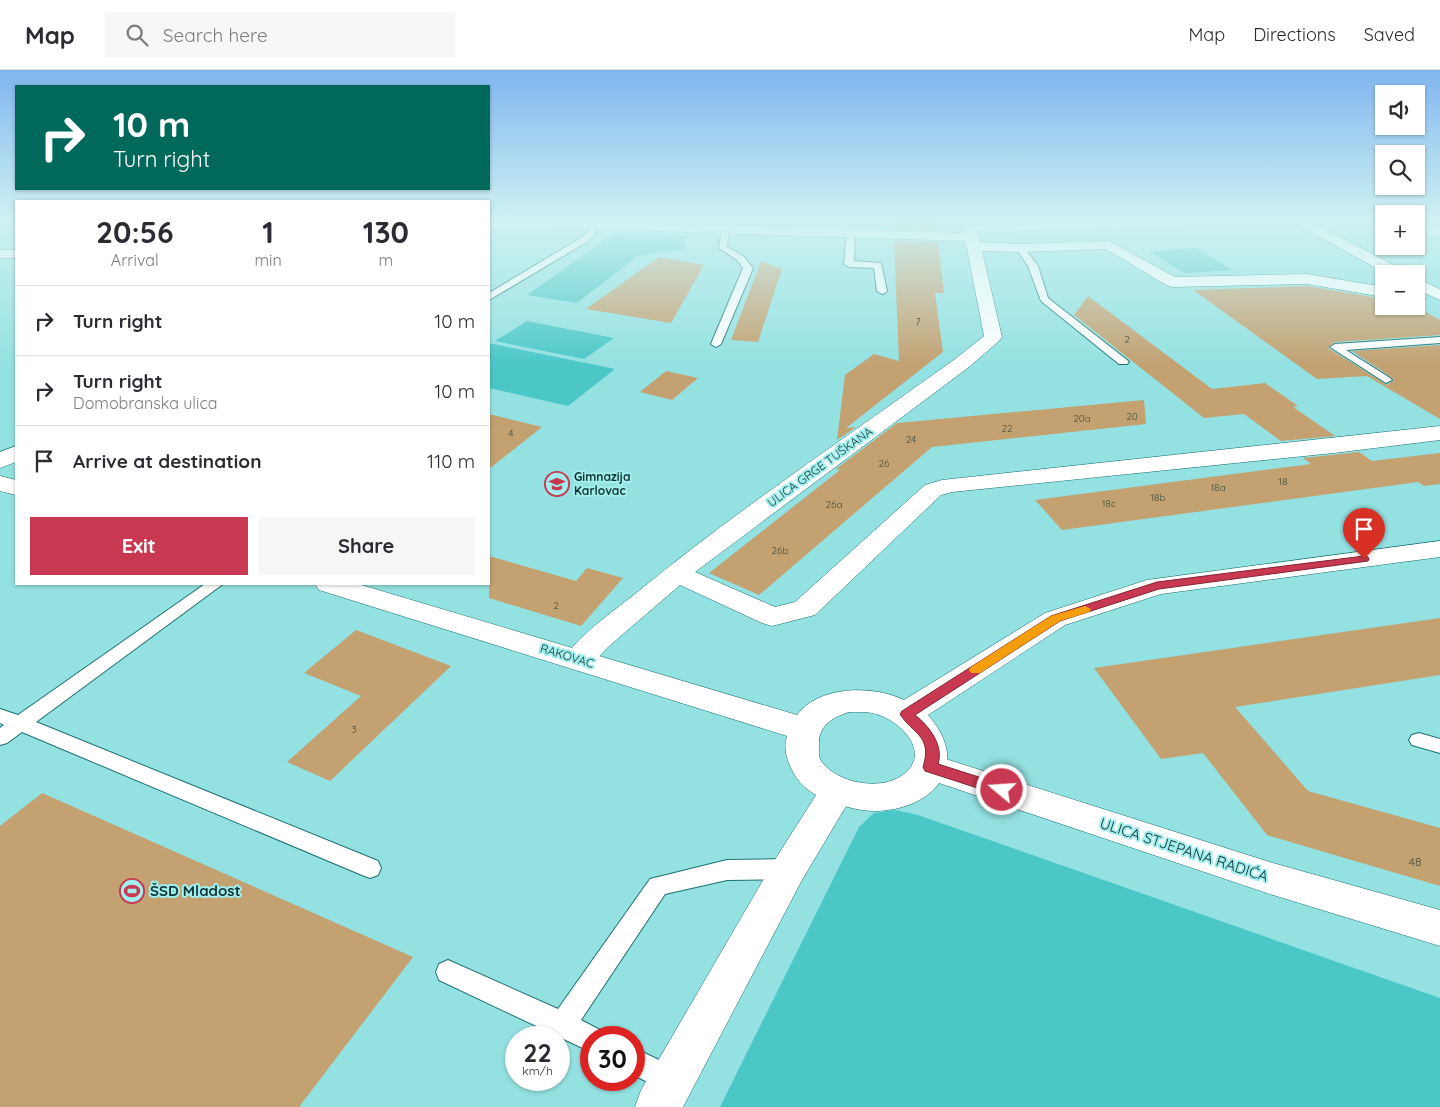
<!DOCTYPE html>
<meta charset="utf-8">
<style>
body{margin:0;font-family:Quicksand,sans-serif;background:#f7f7f7;color:#2b2b33;height:100vh;display:flex;flex-direction:column;font-size:19px;white-space:nowrap}
*{box-sizing:border-box;margin:0}
p{font-size:16px;color:#7c7c81}
.icon{flex:none;width:28px;height:28px;fill:none;stroke:currentColor;stroke-width:2;stroke-linecap:round;stroke-linejoin:round}
.map{position:relative;flex:1;overflow:hidden}
.side{position:absolute;left:15px;top:130px;width:475px;height:385px;display:flex;flex-direction:column;background:#fff;border-radius:0px;box-shadow:0 1px 4px #0004}
.side>*{flex:none}
.guide{position:absolute;left:15px;top:15px;width:475px;height:105px;border-radius:0px;box-shadow:0 1px 4px #0004;background:#00695c;color:#fff;overflow:hidden}
.fabs{position:absolute;left:1375px;top:15px;display:grid;gap:10px}
.fabs a{display:grid;place-items:center;width:50px;height:50px;border-radius:0px;background:#fff;box-shadow:0 1px 4px #0004;font-size:25px}
.speed{position:absolute;left:505px;top:956px;display:flex;gap:10px;font-size:25px;font-weight:700;text-align:center}
.speed>*{display:grid;place-content:center;width:65px;height:65px;border-radius:50%;background:#fff;box-shadow:0 1px 4px #0004;line-height:1}
.speed small{font-size:12px;font-weight:400}
.speed .limit{border:8px solid #d22;background:#fff;color:#111}
.pin{position:absolute;display:grid;place-items:center;width:42px;height:42px;color:#fff;margin:-51px -21px;border-radius:50% 50% 50% 0;rotate:-45deg;box-shadow:0 0 5px #0007}
.pin .icon{rotate:45deg}
.me{position:absolute;width:55px;margin:-28px;rotate:288deg;stroke-linejoin:round;filter:drop-shadow(0 0 4px #0008)}
.turn{display:flex;align-items:center;gap:18px;height:105px;padding:0 15px;font-size:22px}
.turn .icon{width:65px;height:65px;stroke-width:2.5}
.turn b{display:block;font-size:35px;line-height:42px}
.eta{display:flex;justify-content:space-evenly;align-items:center;height:85px;text-align:center}
.eta b{font-size:30px;font-weight:700;line-height:35px}
.cta{display:flex;gap:10px;margin-top:auto;padding:10px 15px}
.cta a{flex:1;height:58px;border-radius:0px;background:#c83850;color:#fff;font-size:20px;font-weight:700;line-height:58px;text-align:center}
.cta a+a{background:#f7f7f7;color:#2b2b33}
ul{padding:0;list-style:none}
li{display:flex;align-items:center;gap:15px;height:70px;padding:0 15px;border-top:1px solid #e1e1e2}
li div{flex:1}
li b{display:block;font-size:19px}
li em{font-style:normal}
header{display:flex;align-items:center;gap:30px;box-sizing:border-box;height:70px;padding:0 25px;background:#fff;border-bottom:1px solid #e1e1e2}
header strong{font-size:24px}
nav{display:flex;gap:28px;margin-inline-start:auto;font-size:18px}
.search{width:350px;height:45px;background:#f7f7f7;display:flex;align-items:center;gap:12px;box-sizing:border-box;padding:0 18px;border-radius:0px;color:#7c7c81;font-size:19px}
.map>svg:first-child{display:block}
.green{fill:#4bc7c8}
.building{fill:#c3a171}
.lines{fill:none;stroke-linecap:round;stroke-linejoin:round}
.service-casing{stroke:#1e7171;stroke-width:2}
.minor-casing{stroke:#1e7171;stroke-width:1}
.secondary-casing{stroke:#1e7171;stroke-width:1}
.service{fill:#fff;fill-rule:evenodd}
.minor{fill:#fff;fill-rule:evenodd}
.secondary{fill:#fff;fill-rule:evenodd}
.route{fill:#c83850;stroke:#822434}
.slow{fill:#f59e0b}
.labels{text-anchor:middle;stroke-width:4;stroke-linejoin:round;paint-order:stroke}
.number-label{font-size:10px;fill:#3f4f43}
.street-label{font-size:12px;fill:#133434;stroke:#a1eeee}
.poi-label{font-size:12px;font-weight:bold;fill:#133434;stroke:#a1eeee;text-anchor:start}
.near-number-label{font-size:12px;fill:#3f4f43}
.near-street-label{font-size:15px;fill:#133434;stroke:#a1eeee}
.near-poi-label{font-size:15px;font-weight:bold;fill:#133434;stroke:#a1eeee;text-anchor:start}
</style>
<header>
<strong>Map</strong>
<div class="search"><svg class="icon" aria-label="search" viewBox="0 0 24 24"><circle cx="10" cy="10" r="6"/><path d="M15 15l6 6"/></svg>Search here</div>
<nav><a>Map</a><a>Directions</a><a>Saved</a></nav>
</header>
<div class="map">
<svg width="1440" height="1037" viewBox="0 0 1440 1037">
<rect width="100%" height="100%" fill="#94e1e1"/>
<!-- green -->
<path class="green" d="M 615,163 L 688,166 L 684,179 L 638,186 L 577,233 L 527,225 Z
M 1195,178 L 1233,200 L 1185,203 L 1149,182 Z
M 527,251 L 614,268 L 584,289 L 495,271 Z
M 489,273 L 615,299 L 568,336 L 489,318 Z
M 895,740 L 918,745 L 1440,928 L 1440,1037 L 720,1037 L 859,757 L 874,743 Z"/>
<!-- building -->
<path class="building" d="M 897,149 L 935,149 L 937,160 L 896,159 Z
M 896,171 L 938,172 L 944,223 L 935,223 L 943,282 L 846,358 L 856,357 L 837,370 L 845,305 L 874,284 L 899,291 L 894,173 L 896,173 Z
M 659,187 L 704,195 L 671,253 L 586,239 Z
M 761,191 L 782,199 L 758,272 L 731,270 Z
M 1308,216 L 1384,229 L 1384,236 L 1415,236 L 1440,250 L 1440,265 L 1335,272 L 1328,278 L 1387,315 L 1394,310 L 1391,307 L 1352,281 L 1440,275 L 1440,349 L 1367,306 L 1317,309 L 1193,220 Z
M 1088,226 L 1212,319 L 1265,313 L 1298,336 L 1293,337 L 1335,366 L 1281,371 L 1244,344 L 1204,348 L 1074,245 Z
M 666,301 L 698,308 L 672,330 L 640,322 Z
M 1144,330 L 1146,354 L 932,377 L 759,525 L 709,503 L 840,400 L 836,399 L 897,353 Z
M 489,344 L 542,357 L 489,399 Z
M 1359,382 L 1372,391 L 1440,383 L 1440,414 L 1424,416 L 1418,412 L 1062,460 L 1035,430 L 1311,394 L 1303,388 Z
M 489,486 L 576,511 L 587,498 L 623,508 L 581,556 L 489,528 Z
M 1440,548 L 1440,605 L 1235,637 L 1308,721 L 1440,758 L 1440,816 L 1267,765 L 1203,683 L 1161,689 L 1094,598 Z
M 356,560 L 451,596 L 330,711 L 287,692 L 361,626 L 304,603 Z
M 42,723 L 413,887 L 299,1037 L 0,1037 L 0,756 Z"/>
<g class="lines">
<defs>
<path id="service" d="M 963,149 L 971,149 L 973,161 L 967,161 Z
M 1021,149 L 1030,149 L 1037,157 L 1030,159 Z
M 587,153 L 593,153 L 596,161 L 590,170 L 489,230 L 489,223 L 584,166 L 588,161 Z
M 722,158 L 729,160 L 727,177 L 743,186 L 753,198 L 721,274 L 716,277 L 711,274 L 743,198 L 737,190 L 719,178 Z
M 851,160 L 855,163 L 854,191 L 881,193 L 887,221 L 885,223 L 882,224 L 877,221 L 874,198 L 849,197 L 844,194 L 847,163 Z
M 1020,175 L 1023,176 L 1038,196 L 1048,228 L 1127,290 L 1129,292 L 1127,294 L 1119,294 L 1041,231 L 1028,196 L 1016,178 Z
M 1440,267 L 1440,273 L 1346,280 L 1390,308 L 1392,310 L 1386,313 L 1330,277 L 1335,274 Z
M 205,514 L 223,514 L 36,652 L 378,791 L 381,798 L 378,805 L 370,808 L 362,805 L 22,662 L 7,673 L 0,675 L 0,658 L 4,655 L 0,653 L 0,639 L 18,645 Z
M 1419,663 L 1440,669 L 1440,683 L 1412,675 L 1409,670 L 1412,665 Z
M 789,789 L 797,792 L 800,799 L 797,806 L 789,809 L 727,810 L 665,824 L 581,950 L 600,960 L 603,968 L 591,968 L 591,982 L 439,910 L 436,902 L 439,894 L 448,890 L 558,939 L 650,809 L 727,790 Z
M 634,978 L 682,1001 L 686,1011 L 682,1021 L 672,1025 L 634,1005 Z"/>
<path id="minor" d="M 1132,149 L 1270,149 L 1263,153 L 978,163 L 980,172 L 1020,174 L 1109,171 L 1175,207 L 1307,204 L 1384,217 L 1384,227 L 1307,214 L 1172,217 L 1166,215 L 1106,179 L 1020,182 L 982,181 L 1002,267 L 999,271 L 969,297 L 695,502 L 775,537 L 795,532 L 925,415 L 942,410 L 1440,356 L 1440,370 L 1334,383 L 952,422 L 941,425 L 815,545 L 772,556 L 762,553 L 680,515 L 608,577 L 590,596 L 579,599 L 568,596 L 564,589 C 580,563 616,540 640,520 C 740,438 850,365 955,289 L 984,266 L 967,179 L 965,176 L 965,171 L 590,159 L 489,160 L 489,152 L 590,151 L 964,163 L 965,156 L 970,155 Z
M 1287,149 L 1305,149 L 1405,201 L 1407,204 L 1387,204 Z
M 1416,149 L 1440,159 L 1440,168 L 1416,158 Z
M 0,180 L 16,180 L 16,188 L 0,188 Z
M 1416,208 L 1440,219 L 1440,230 L 1416,219 Z
M 16,376 L 16,392 L 0,398 L 0,382 Z
M 930,684 L 1273,793 L 1440,840 L 1440,876 L 1273,825 L 918,706 L 913,697 L 918,688 Z
M 837,707 L 849,711 L 855,721 L 802,810 L 683,1037 L 635,1037 L 641,1020 L 776,788 L 825,711 Z"/>
<path id="secondary" d="M 0,406 L 16,410 L 16,425 L 0,421 Z
M 1440,471 L 1440,487 L 1161,524 L 1065,555 L 928,645 C 973,696 933,740 875,741 C 861,741 847,737 834,733 C 817,727 801,718 793,702 C 787,690 783,679 787,666 L 319,520 L 315,514 L 358,514 L 797,645 C 819,615 874,615 904,630 L 1045,543 L 1147,510 ZM 849,642 C 858,642 870,641 879,645 C 905,654 932,686 901,706 C 879,721 837,713 821,691 C 818,686 819,681 819,676 C 818,656 831,648 849,642 Z"/>
</defs>
<!-- service casing -->
<use href="#service" class="service-casing"/>
<!-- minor casing -->
<use href="#minor" class="minor-casing"/>
<!-- secondary casing -->
<use href="#secondary" class="secondary-casing"/>
<!-- service -->
<use href="#service" class="service"/>
<!-- minor -->
<use href="#minor" class="minor"/>
<!-- secondary -->
<use href="#secondary" class="secondary"/>
</g>
<!-- sky -->
<linearGradient id="sky" x2="0" y2="1"><stop stop-color="#80b6f0"/><stop offset="0.51" stop-color="#cff2f2"/><stop offset="1" stop-color="#cff2f2" stop-opacity="0"/></linearGradient>
<rect width="1440" height="295" fill="url(#sky)"/>
<!-- route -->
<path class="route" d="M 1364,486 L 1368,487 L 1369,489 L 1368,491 L 1159,519 L 1060,551 L 915,645 C 929,656 944,675 938,694 L 1007,716 L 1010,720 L 1007,724 L 1002,726 L 925,701 L 923,697 C 933,665 912,664 900,644 L 902,641 L 1051,546 L 1157,512 Z"/>
<!-- slow -->
<path class="slow" d="M 1085,536 L 1091,539 L 1089,542 L 1060,551 L 980,603 L 971,603 L 969,600 L 971,597 L 1051,546 Z"/>
<!-- icons -->
<defs>
<symbol id="school-ring" viewBox="-11 -11 22 22"><circle r="9.5" fill="#a1eeee" stroke="#c83850" stroke-width="1.5"/><path d="M0-5L7-2L0 1L-7-2ZM-4 1L0 2.5L4 1V4Q0 6-4 4Z" fill="#c83850"/></symbol>
<symbol id="stadium-ring" viewBox="-11 -11 22 22"><circle r="9.5" fill="#a1eeee" stroke="#c83850" stroke-width="1.5"/><path d="M0-5a6.5 5 0 1 0 0 10a6.5 5 0 1 0 0-10ZM-3.5-1.8h7v3.6h-7Z" fill="#c83850"/></symbol>
</defs>
<g fill-rule="evenodd">
<use href="#school-ring" x="543" y="400" width="28" height="28"/>
<use href="#stadium-ring" x="118" y="807" width="28" height="28"/>
</g>
<g class="labels">
<!-- number labels -->
<g class="number-label">
<text x="918" y="255">7</text>
<text x="1127" y="273">2</text>
<text x="1132" y="350">20</text>
<text x="1082" y="352">20a</text>
<text x="1007" y="362">22</text>
<text x="511" y="367">4</text>
<text x="911" y="373">24</text>
<text x="884" y="397">26</text>
<text x="1283" y="415">18</text>
<text x="1218" y="421">18a</text>
<text x="1158" y="431">18b</text>
<text x="1109" y="437">18c</text>
<text x="834" y="438">26a</text>
<text x="780" y="484">26b</text>
<text x="556" y="539">2</text>
<text x="354" y="663">3</text>
</g>
<!-- street labels -->
<g class="street-label">
<text transform="translate(820 397) rotate(-36)" y="4">ULICA GRGE TUŠKANA</text>
<text transform="translate(567 586) rotate(17)" y="4">RAKOVAC</text>
</g>
<!-- poi labels -->
<g class="poi-label">
<text x="574" y="411">Gimnazija<tspan x="574" dy="14">Karlovac</tspan></text>
</g>
<!-- near-number labels -->
<g class="near-number-label">
<text x="1415" y="796">48</text>
</g>
<!-- near-street labels -->
<g class="near-street-label">
<text transform="translate(1184 780) rotate(18)" y="5">ULICA STJEPANA RADIĆA</text>
</g>
<!-- near-poi labels -->
<g class="near-poi-label">
<text x="150" y="826">ŠSD Mladost</text>
</g>
</g>
</svg>
<div class="fabs">
<a><svg class="icon" aria-label="sound" viewBox="0 0 24 24"><path d="M4 9h4l5-4v14l-5-4H4zM17 9q2 3 0 6"/></svg></a>
<a><svg class="icon" aria-label="search" viewBox="0 0 24 24"><circle cx="10" cy="10" r="6"/><path d="M15 15l6 6"/></svg></a>
<a>+</a>
<a>−</a>
</div>
<div class="speed"><div>22<small>km/h</small></div><div class="limit">30</div></div>
<div class="pin" style="left:1364px;top:489px;background:#d93025"><svg class="icon" aria-label="arrive" viewBox="0 0 24 24"><path d="M6 21V4h12l-3 4 3 4H6"/></svg></div>
<svg class="me" style="left:1002px;top:720px" viewBox="-20 -20 40 40"><circle r="17" fill="#c83850" stroke="#fff" stroke-width="3"/><path d="M0-11L8 9 0 5-8 9z" fill="#fff"/></svg>
<div class="guide">
<div class="turn"><svg class="icon" aria-label="right" viewBox="0 0 24 24"><path d="M7 20v-9h11M14 6l5 5-5 5"/></svg><div><b>10 m</b>Turn right</div></div>
</div>
<section class="side">
<div class="eta">
<div><b>20:56</b><p>Arrival</p></div>
<div><b>1</b><p>min</p></div>
<div><b>130</b><p>m</p></div>
</div>
<ul>
<li><svg class="icon" aria-label="right" viewBox="0 0 24 24"><path d="M7 20v-9h11M14 6l5 5-5 5"/></svg><div><b>Turn right</b></div><em>10 m</em></li>
<li><svg class="icon" aria-label="right" viewBox="0 0 24 24"><path d="M7 20v-9h11M14 6l5 5-5 5"/></svg><div><b>Turn right</b><p>Domobranska ulica</p></div><em>10 m</em></li>
<li><svg class="icon" aria-label="arrive" viewBox="0 0 24 24"><path d="M6 21V4h12l-3 4 3 4H6"/></svg><div><b>Arrive at destination</b></div><em>110 m</em></li>
</ul>
<div class="cta"><a>Exit</a><a>Share</a></div>
</section>
</div>
